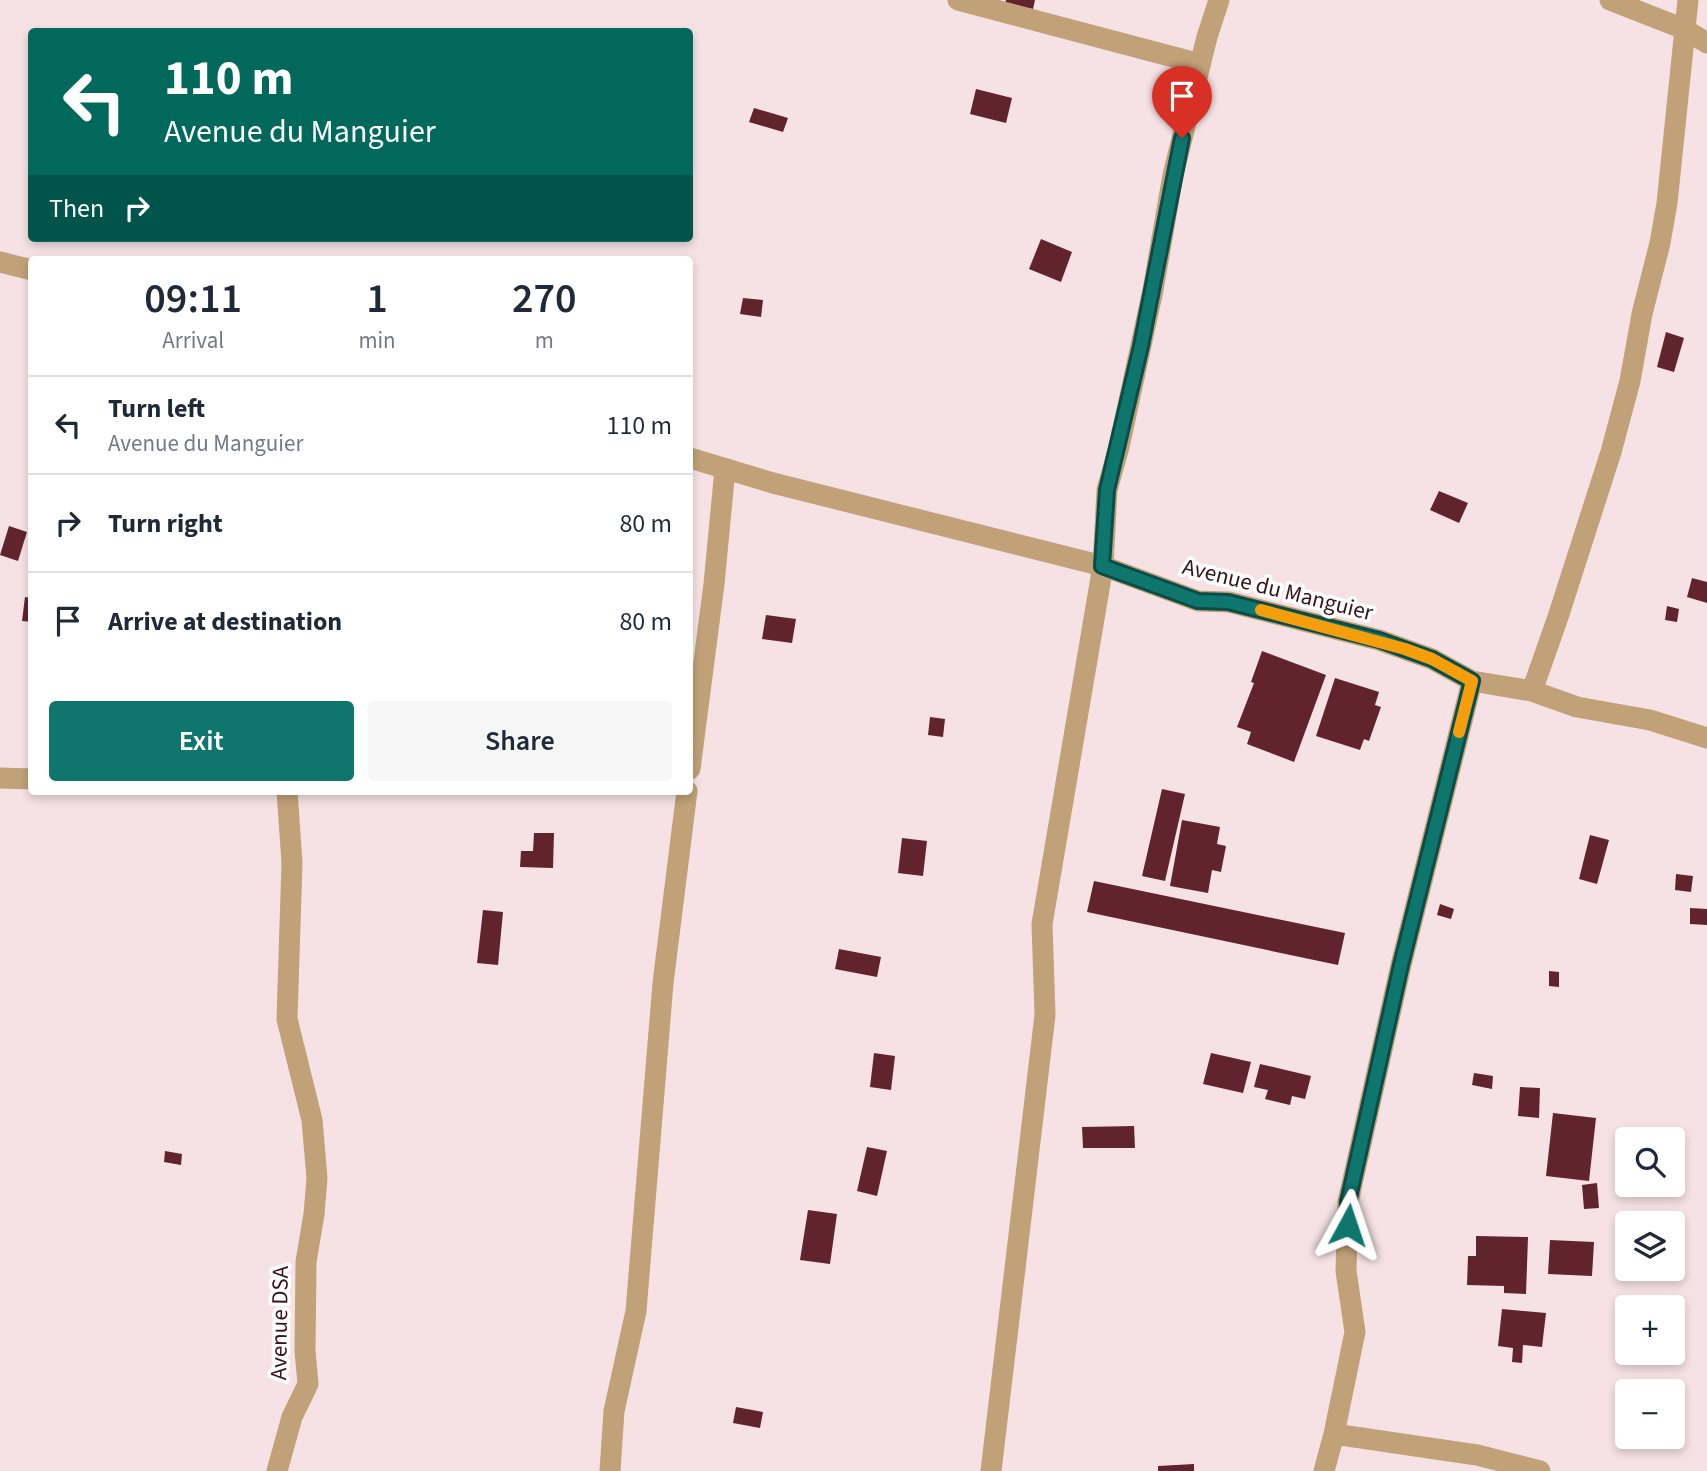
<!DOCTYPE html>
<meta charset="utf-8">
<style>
body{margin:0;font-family:"Source Sans 3",sans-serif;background:#f6f6f7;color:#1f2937;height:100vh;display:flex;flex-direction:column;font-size:26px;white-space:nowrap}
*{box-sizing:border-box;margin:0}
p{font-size:23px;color:#747a83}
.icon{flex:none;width:38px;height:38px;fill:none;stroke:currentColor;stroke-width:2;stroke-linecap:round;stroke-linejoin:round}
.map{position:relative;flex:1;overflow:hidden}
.sheet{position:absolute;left:28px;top:256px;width:665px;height:539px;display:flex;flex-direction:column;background:#fff;border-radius:7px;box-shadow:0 4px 10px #0003}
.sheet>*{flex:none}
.guide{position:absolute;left:28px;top:28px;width:665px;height:214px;border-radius:7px;box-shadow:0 4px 10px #0003;background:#00695c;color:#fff;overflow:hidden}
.controls{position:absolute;left:1615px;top:1127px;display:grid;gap:14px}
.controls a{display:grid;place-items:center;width:70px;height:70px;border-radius:7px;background:#fff;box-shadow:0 4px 10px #0003;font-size:35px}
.pin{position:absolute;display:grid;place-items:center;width:60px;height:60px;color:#fff;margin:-72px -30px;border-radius:50% 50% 50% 0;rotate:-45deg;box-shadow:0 0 7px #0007}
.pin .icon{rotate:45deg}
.me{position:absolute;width:77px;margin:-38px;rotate:5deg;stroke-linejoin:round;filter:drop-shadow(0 0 5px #0008)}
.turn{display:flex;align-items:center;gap:24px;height:147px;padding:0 21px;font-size:32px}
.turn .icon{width:91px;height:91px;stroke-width:2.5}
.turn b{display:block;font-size:49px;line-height:60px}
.then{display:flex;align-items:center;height:66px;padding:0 21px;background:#0003;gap:14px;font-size:26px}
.eta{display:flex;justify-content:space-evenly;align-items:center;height:119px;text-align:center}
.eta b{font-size:42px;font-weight:600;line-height:49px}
.action{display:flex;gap:14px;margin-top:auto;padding:14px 21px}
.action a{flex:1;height:80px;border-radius:7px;background:#0f766e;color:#fff;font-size:28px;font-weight:600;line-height:80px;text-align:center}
.action a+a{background:#f6f6f7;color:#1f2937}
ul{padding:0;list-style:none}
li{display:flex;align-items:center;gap:21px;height:98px;padding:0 21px;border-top:2px solid #e0e1e3}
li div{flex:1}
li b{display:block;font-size:26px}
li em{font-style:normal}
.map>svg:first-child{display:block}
.building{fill:#61242d}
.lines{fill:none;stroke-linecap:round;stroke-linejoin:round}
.street{stroke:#c1a178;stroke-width:21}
.route-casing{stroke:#0a4d48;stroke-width:18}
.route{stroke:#0f766e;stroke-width:12}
.slow{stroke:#f59e0b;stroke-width:12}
.labels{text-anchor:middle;stroke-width:7;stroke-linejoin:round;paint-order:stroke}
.street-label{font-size:23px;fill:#361419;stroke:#fff}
</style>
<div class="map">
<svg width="1707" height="1471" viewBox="0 0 1707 1471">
<rect width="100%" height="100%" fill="#f6e2e4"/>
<!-- building -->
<path class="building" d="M 1006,0 L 1035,0 L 1033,9 L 1005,4 Z
M 976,89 L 1012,98 L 1006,123 L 970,114 Z
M 754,108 L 788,118 L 783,132 L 749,122 Z
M 1041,239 L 1072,252 L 1061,282 L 1029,269 Z
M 743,298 L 763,300 L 761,317 L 740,314 Z
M 1666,332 L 1684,338 L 1674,372 L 1657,367 Z
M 1439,491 L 1468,503 L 1459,523 L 1430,510 Z
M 9,526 L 27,532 L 18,561 L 0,555 Z
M 1692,578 L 1707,582 L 1707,603 L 1687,597 Z
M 25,597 L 32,598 L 32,622 L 22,621 Z
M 1667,606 L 1679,609 L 1677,622 L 1665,620 Z
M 766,615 L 796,619 L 792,643 L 762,639 Z
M 1262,651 L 1326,675 L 1294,762 L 1247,744 L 1251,732 L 1237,727 L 1254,683 L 1251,682 Z
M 1335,678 L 1379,692 L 1375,705 L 1381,707 L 1369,741 L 1364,739 L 1360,750 L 1316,736 Z
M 930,717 L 945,719 L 943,737 L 928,735 Z
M 1162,789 L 1185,794 L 1165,881 L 1142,876 Z
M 1182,820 L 1220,827 L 1217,844 L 1226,846 L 1221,872 L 1212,870 L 1208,893 L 1170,886 Z
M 534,833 L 554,833 L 553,868 L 520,867 L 521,851 L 533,851 Z
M 1590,835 L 1609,840 L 1597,884 L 1579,879 Z
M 902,838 L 927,841 L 923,876 L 898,873 Z
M 1676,874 L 1693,876 L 1691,892 L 1675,890 Z
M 1094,881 L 1345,933 L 1338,965 L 1087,912 Z
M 1440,904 L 1454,909 L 1451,919 L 1437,915 Z
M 1690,908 L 1707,909 L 1707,925 L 1690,924 Z
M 483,910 L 503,912 L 498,965 L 477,963 Z
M 839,949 L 881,957 L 877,977 L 835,969 Z
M 1549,971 L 1559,972 L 1559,987 L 1549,986 Z
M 874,1053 L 895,1056 L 891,1090 L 870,1087 Z
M 1211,1053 L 1251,1062 L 1243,1093 L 1203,1084 Z
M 1260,1064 L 1311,1076 L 1305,1099 L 1292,1096 L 1290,1105 L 1265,1099 L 1268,1090 L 1254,1087 Z
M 1474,1073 L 1493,1076 L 1492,1089 L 1472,1085 Z
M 1520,1087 L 1540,1088 L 1539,1118 L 1518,1116 Z
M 1553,1113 L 1596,1118 L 1589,1181 L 1546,1176 Z
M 1134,1126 L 1135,1148 L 1083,1148 L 1082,1127 Z
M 867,1147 L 887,1151 L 877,1196 L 857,1191 Z
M 165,1151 L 182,1154 L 181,1165 L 164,1162 Z
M 1597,1183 L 1599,1208 L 1584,1209 L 1582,1185 Z
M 808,1210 L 837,1214 L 830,1264 L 800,1260 Z
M 1476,1236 L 1528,1237 L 1526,1294 L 1504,1293 L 1504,1286 L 1467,1285 L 1468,1256 L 1476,1256 Z
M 1550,1240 L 1594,1242 L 1592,1276 L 1548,1274 Z
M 1502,1309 L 1546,1313 L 1542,1347 L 1523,1345 L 1522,1363 L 1512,1362 L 1513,1348 L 1498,1346 Z
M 736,1407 L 763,1412 L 760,1428 L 733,1423 Z
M 1194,1464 L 1194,1471 L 1158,1471 L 1158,1466 Z"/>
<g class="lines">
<!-- street -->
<path class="street" d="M 958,0 L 1200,64
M 1610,0 L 1684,29 L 1707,43
M 0,262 L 32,270
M 690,458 L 773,483 L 1103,566 L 1198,601 L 1229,602 L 1379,640 L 1432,659 L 1472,681 L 1532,691 L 1577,707 L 1650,720 L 1707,738
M 1532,691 L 1558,617 L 1611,452 L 1630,381 L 1642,314 L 1660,243 L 1667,203 L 1688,0
M 690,769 L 714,584 L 725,469
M 0,778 L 32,779
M 1334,1434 L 1477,1455 L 1540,1471
M 277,1471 L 292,1417 L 308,1384 L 305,1351 L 306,1262 L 314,1214 L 317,1178 L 312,1120 L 287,1019 L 292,863 L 287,791
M 610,1471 L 614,1411 L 636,1311 L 663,983 L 687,791
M 991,1471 L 1045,1015 L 1042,924 L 1103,566 L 1107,490 L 1119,447 L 1153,290 L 1173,175 L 1207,37 L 1219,0
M 1324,1471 L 1334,1434 L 1355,1332 L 1346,1271 L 1348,1202 L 1401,965 L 1472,681"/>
</g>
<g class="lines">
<defs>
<path id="route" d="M 1182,138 L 1141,346 L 1107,490 L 1102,566 L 1198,601 L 1228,602 L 1379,640 L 1432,659 L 1472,681 L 1401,965 L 1348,1202 L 1348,1225"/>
</defs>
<!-- route casing -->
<use href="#route" class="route-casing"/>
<!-- route -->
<use href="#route" class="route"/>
<!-- slow -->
<path class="slow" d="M 1261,610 L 1405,649 L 1432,659 L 1472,681 L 1459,732"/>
</g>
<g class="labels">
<!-- street labels -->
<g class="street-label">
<text transform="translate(1278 589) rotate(14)" y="8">Avenue du Manguier</text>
<text transform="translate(279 1323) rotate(-89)" y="8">Avenue DSA</text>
</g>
</g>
</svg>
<div class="controls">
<a><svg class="icon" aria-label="search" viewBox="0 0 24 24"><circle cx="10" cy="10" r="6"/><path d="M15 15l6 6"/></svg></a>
<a><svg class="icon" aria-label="layers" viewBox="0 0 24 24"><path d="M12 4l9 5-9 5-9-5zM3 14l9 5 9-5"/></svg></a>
<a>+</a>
<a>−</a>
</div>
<div class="pin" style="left:1182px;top:138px;background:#d93025"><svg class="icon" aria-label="arrive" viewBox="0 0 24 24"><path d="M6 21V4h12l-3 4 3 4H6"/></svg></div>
<svg class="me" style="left:1348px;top:1225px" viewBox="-20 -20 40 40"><path d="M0-17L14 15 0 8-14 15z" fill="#0f766e" stroke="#fff" stroke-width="4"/></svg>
<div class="guide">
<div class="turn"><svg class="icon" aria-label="left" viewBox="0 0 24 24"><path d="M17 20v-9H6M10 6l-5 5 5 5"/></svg><div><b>110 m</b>Avenue du Manguier</div></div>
<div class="then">Then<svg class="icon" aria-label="right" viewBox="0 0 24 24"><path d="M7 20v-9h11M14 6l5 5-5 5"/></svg></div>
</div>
<section class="sheet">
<div class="eta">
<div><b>09:11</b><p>Arrival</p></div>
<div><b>1</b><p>min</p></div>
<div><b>270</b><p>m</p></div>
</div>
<ul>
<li><svg class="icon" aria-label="left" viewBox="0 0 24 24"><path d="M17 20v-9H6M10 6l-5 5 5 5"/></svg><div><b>Turn left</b><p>Avenue du Manguier</p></div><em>110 m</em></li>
<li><svg class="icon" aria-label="right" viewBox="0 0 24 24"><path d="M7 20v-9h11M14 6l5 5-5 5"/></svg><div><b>Turn right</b></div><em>80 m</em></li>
<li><svg class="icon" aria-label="arrive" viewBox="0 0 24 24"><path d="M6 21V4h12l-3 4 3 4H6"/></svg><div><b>Arrive at destination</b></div><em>80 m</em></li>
</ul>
<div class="action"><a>Exit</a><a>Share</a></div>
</section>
</div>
